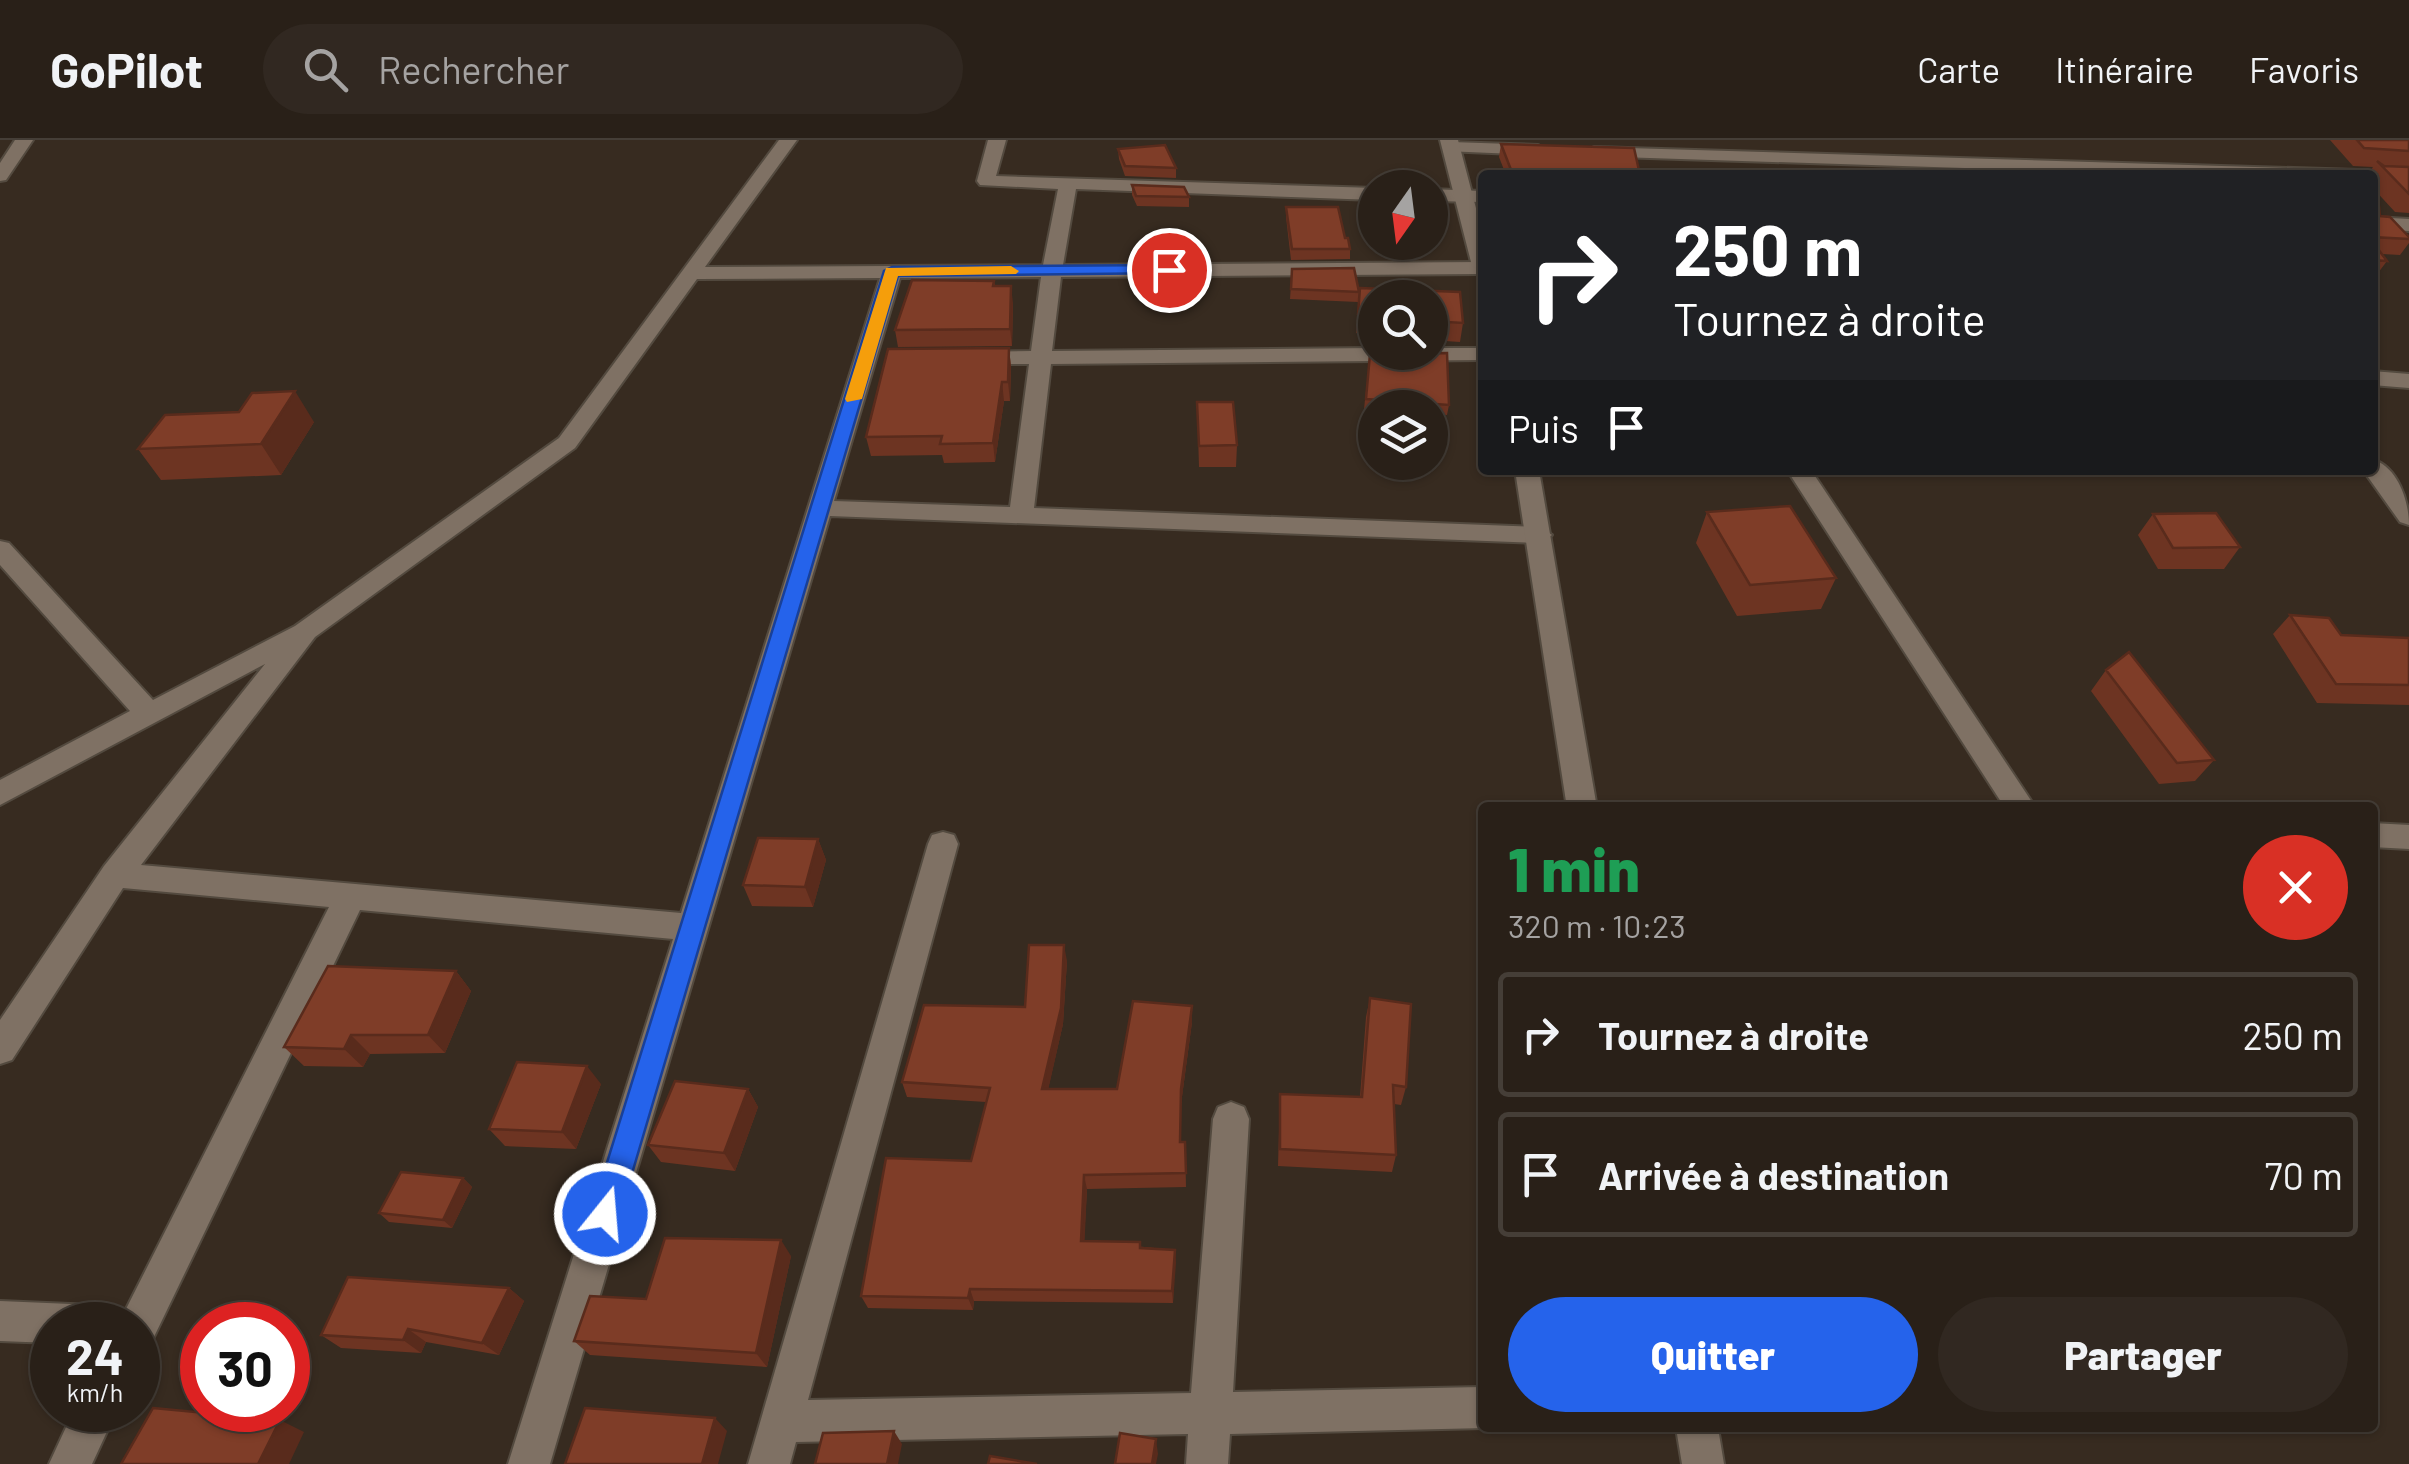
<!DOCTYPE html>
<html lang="fr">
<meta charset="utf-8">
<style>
body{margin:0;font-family:Barlow,sans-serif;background:#312821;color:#f1f3f6;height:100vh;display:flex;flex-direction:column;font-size:38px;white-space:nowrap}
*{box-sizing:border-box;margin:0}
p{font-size:32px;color:#a5a3a2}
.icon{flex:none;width:55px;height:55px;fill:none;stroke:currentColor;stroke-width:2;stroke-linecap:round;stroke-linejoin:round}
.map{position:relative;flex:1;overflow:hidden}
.drawer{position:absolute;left:1478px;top:662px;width:900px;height:630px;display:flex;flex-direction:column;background:#292018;border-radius:10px;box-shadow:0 2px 8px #0004,0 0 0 2px #453e37}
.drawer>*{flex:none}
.banner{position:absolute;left:1478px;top:30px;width:900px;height:305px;border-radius:10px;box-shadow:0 2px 8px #0004,0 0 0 2px #453e37;background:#202124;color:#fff;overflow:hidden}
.needle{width:65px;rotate:194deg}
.tools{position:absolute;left:1358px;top:30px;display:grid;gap:20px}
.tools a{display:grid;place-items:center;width:90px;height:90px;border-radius:50%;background:#292018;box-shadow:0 2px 8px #0004,0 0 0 2px #453e37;font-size:50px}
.speed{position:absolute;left:30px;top:1162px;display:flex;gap:20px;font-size:50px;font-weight:700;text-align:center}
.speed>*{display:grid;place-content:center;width:130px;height:130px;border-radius:50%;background:#292018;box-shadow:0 2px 8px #0004,0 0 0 2px #453e37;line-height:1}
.speed small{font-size:25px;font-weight:400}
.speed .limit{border:15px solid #d22;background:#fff;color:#111}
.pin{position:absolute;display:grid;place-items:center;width:85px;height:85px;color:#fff;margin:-42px;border:5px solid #fff;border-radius:50%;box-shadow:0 2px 10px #0007}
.me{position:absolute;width:110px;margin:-55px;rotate:17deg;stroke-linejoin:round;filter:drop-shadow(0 0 8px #0008)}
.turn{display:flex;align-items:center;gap:35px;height:210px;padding:0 30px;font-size:45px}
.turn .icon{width:130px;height:130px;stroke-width:2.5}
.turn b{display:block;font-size:70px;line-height:85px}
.then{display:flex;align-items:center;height:95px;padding:0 30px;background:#0003;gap:20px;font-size:38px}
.round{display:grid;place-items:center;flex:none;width:105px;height:105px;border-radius:52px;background:#312821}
.head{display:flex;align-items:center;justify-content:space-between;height:170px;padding:0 30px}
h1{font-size:60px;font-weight:800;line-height:75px;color:#1e9e55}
.cta{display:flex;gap:20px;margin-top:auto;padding:20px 30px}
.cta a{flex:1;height:115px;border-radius:60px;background:#2563eb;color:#fff;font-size:40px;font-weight:800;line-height:115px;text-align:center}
.cta a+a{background:#312821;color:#f1f3f6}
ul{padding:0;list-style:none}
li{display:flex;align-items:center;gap:30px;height:125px;margin:0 20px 15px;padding:0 10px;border:5px solid #453e37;border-radius:10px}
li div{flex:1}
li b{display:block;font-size:38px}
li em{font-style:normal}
header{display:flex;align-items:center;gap:60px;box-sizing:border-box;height:140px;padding:0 50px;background:#292018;border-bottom:2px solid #453e37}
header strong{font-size:48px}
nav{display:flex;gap:55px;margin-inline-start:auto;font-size:35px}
.search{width:700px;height:90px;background:#312821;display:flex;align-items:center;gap:25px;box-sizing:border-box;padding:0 35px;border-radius:55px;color:#a5a3a2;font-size:38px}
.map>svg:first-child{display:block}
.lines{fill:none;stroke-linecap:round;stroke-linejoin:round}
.street-casing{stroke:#534a3f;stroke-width:4}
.secondary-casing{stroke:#534a3f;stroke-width:4}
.street{fill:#7f7164;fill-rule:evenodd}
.secondary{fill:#7f7164;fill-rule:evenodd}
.wall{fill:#6d3422}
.shaded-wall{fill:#592b1c}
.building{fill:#7f3d28;stroke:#592b1c;stroke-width:2.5}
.route{fill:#2563eb;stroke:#184099;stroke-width:2.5}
.slow{fill:#f59e0b}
</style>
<header>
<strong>GoPilot</strong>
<div class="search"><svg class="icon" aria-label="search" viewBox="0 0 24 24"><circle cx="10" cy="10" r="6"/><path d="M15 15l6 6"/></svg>Rechercher</div>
<nav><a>Carte</a><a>Itinéraire</a><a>Favoris</a></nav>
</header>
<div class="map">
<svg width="2409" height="1324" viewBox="0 0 2409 1324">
<rect width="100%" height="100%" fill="#372b20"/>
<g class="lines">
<defs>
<path id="street" d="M 15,0 L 33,0 L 6,40 L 0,41 L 0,23 Z
M 779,0 L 797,0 L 705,127 L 1043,125 L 1058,49 L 980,45 L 977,41 L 988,0 L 1006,0 L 996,36 L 1375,48 L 1375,60 L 1076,49 L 1063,125 L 1482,122 L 1482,134 L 1061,137 L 1052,211 L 1375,208 L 1375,212 L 1430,212 L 1430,208 L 1482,208 L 1482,220 L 1051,224 L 1034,368 L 1540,387 L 1552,395 L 1540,403 L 830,376 L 550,1324 L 508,1324 L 673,799 L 360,770 L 152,1201 L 138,1207 L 138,1185 L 119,1185 L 124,1173 L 329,767 L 123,748 L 12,920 L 0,924 L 0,880 L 104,726 L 265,524 L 0,665 L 0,640 L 130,571 L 0,425 L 0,401 L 9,403 L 153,560 L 295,486 L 559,298 ZM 1041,137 L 1031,211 L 968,212 L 957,218 L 968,224 L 1029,224 L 1010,367 L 834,361 L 900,138 ZM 880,138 L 681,773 L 141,725 L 315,497 L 575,308 L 697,139 Z
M 1451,2 L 1538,5 L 1547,10 L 1538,15 L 1445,11 L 1445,3 Z
M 1594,7 L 2358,30 L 2367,35 L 2179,35 L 1588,16 L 1585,12 Z
M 1430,49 L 1482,51 L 1482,62 L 1430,61 Z
M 2372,77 L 2409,79 L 2409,91 L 2372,89 Z
M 2372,231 L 2409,234 L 2409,248 L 2372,245 Z
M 2372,319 C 2398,327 2409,361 2409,385 L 2400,382 L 2363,330 L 2372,330 Z
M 1787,330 L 1811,330 L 2036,668 L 2005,668 Z
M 2372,683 L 2409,685 L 2409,709 L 2372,707 Z
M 943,692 L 954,695 L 958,704 L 808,1260 L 1191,1253 L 1213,979 L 1218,967 L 1231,962 L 1244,967 L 1249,979 L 1233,1252 L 1482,1247 L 1485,1288 L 1230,1294 L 1228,1324 L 1186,1324 L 1188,1294 L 796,1302 L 790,1324 L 748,1324 L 928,704 L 932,695 Z
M 0,1161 L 94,1165 L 108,1171 L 114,1185 L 52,1185 L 52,1203 L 0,1201 Z
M 74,1270 L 117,1270 L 92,1324 L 49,1324 Z"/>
<path id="secondary" d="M 1440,0 L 1458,0 L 1482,91 L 1482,132 L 1472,126 Z
M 1515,330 L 1539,330 L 1597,668 L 1567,668 Z
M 1676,1288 L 1718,1288 L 1724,1324 L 1682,1324 Z"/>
</defs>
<!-- street casing -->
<use href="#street" class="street-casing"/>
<!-- secondary casing -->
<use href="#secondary" class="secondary-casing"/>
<!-- street -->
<use href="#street" class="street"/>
<!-- secondary -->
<use href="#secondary" class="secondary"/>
</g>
<!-- wall -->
<path class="wall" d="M 2330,0 L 2409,0 L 2409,73 L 2395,72 L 2372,47 L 2372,35 L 2367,35 L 2373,27 L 2353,26 Z
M 1501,4 L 1640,35 L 1506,35 L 1499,17 Z
M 1118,9 L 1176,28 L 1176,38 L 1125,36 L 1119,19 Z
M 1132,45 L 1189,57 L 1189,67 L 1137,66 L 1132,55 Z
M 2372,60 L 2380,76 L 2409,97 L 2409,103 L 2400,115 L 2382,114 L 2387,121 L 2375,137 L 2372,137 Z
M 1286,67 L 1345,98 L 1350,109 L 1350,119 L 1291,120 L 1286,77 Z
M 1292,129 L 1359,152 L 1358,162 L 1290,159 Z
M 994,141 L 995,146 L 1013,163 L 1012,206 L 898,207 L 895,190 Z
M 1360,148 L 1460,152 L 1463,183 L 1460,202 L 1445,201 L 1445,204 L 1430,204 L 1430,158 L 1375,158 L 1375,206 L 1373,204 L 1373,194 L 1356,193 Z
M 1009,208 L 1011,227 L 1010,261 L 1004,261 L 995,322 L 944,323 L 942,315 L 871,316 L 866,297 Z
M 1370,214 L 1449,265 L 1447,275 L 1430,274 L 1430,268 L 1375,268 L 1375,270 L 1364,269 Z
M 1197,262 L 1237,305 L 1236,327 L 1199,327 Z
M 314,282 L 281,335 L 161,340 L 138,309 Z
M 1707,372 L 1836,438 L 1821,469 L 1737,476 L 1696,403 Z
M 2153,374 L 2240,407 L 2224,429 L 2158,429 L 2138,395 Z
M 2290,475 L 2341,495 L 2409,498 L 2409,565 L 2317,563 L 2273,494 Z
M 2106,530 L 2214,620 L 2195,641 L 2159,644 L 2091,551 Z
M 818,699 L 826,720 L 813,767 L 752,766 L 743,745 Z
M 1067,821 L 1063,884 L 1048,949 L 1117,949 L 1192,882 L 1181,964 L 1180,1002 L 1185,1002 L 1186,1047 L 1087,1049 L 1084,1101 L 1175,1110 L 1173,1163 L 974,1161 L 973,1170 L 868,1168 L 861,1156 L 971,1021 L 986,962 L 907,957 L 902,942 L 1025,867 Z
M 456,831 L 471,851 L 445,913 L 370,914 L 363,927 L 304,926 L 284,907 Z
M 1370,858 L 1406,947 L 1401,965 L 1394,964 L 1396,1015 L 1392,1032 L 1278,1026 L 1280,954 L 1360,957 L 1366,877 Z
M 601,944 L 576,1009 L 505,1006 L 489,989 Z
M 748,949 L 758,967 L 735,1031 L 661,1022 L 648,1005 Z
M 463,1038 L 472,1047 L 452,1088 L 389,1082 L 379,1073 Z
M 791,1116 L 767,1227 L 590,1215 L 574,1201 L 646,1159 Z
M 509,1148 L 524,1161 L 499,1215 L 426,1202 L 421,1213 L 341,1208 L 321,1195 Z"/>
<!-- shaded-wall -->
<path class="shaded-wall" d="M 1011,146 L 1013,163 L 1012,206 L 1010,189 Z
M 1009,208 L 1011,227 L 1010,261 L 1008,242 Z
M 1002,242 L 1004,261 L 995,322 L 993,303 Z
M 295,251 L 314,282 L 281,335 L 261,304 Z
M 818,699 L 826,720 L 813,767 L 805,747 Z
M 1064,805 L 1067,821 L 1063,884 L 1045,964 L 1042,949 Z
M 456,831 L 471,851 L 445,913 L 428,895 Z
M 1192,866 L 1192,882 L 1181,964 L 1180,1016 L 1181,949 Z
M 351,895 L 370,914 L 363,927 L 344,909 Z
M 587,926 L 601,944 L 576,1009 L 562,992 Z
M 748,949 L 758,967 L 735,1031 L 724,1013 Z
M 1084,1035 L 1087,1049 L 1084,1114 L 1081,1101 Z
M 463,1038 L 472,1047 L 452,1088 L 443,1080 Z
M 781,1100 L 791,1116 L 767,1227 L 756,1213 Z
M 1175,1110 L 1176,1123 L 1173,1163 L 1172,1151 Z
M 509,1148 L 524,1161 L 499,1215 L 482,1203 Z
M 970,1149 L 974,1161 L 973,1170 L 968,1158 Z
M 408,1189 L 426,1202 L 421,1213 L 403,1200 Z
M 715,1278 L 727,1291 L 718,1324 L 702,1324 Z
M 280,1280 L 304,1292 L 289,1324 L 258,1324 Z
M 894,1291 L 902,1304 L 898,1324 L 887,1324 Z
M 1156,1299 L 1158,1314 L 1156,1324 L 1152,1324 Z"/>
<!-- building -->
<path class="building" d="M 2357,0 L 2409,0 L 2409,11 L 2364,8 Z
M 1501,4 L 1634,8 L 1640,35 L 1513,35 Z
M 1165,5 L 1176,28 L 1125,26 L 1118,9 Z
M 2377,21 L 2384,26 L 2409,27 L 2409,54 Z
M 1132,45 L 1184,47 L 1189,57 L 1136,56 Z
M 2372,60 L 2379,66 L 2380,76 L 2390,77 L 2409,97 L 2409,99 L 2372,97 Z
M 1286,67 L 1338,67 L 1345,98 L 1348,98 L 1350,109 L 1292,109 Z
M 2372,101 L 2387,121 L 2372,120 Z
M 1354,128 L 1359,152 L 1291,149 L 1292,129 Z
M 912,140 L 994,141 L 993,146 L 1011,146 L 1010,189 L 895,190 Z
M 1360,148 L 1460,152 L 1463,183 L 1448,182 L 1448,185 L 1433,185 L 1430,188 L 1430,158 L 1375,158 L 1375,175 L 1358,174 Z
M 1009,208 L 1008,242 L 1002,242 L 993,303 L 940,304 L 942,296 L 866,297 L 888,209 Z
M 1447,213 L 1449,265 L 1366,259 L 1370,214 Z
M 295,251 L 261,304 L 138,309 L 165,275 L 239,272 L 252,253 Z
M 1197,262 L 1233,262 L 1237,305 L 1199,306 Z
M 1790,366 L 1836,438 L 1750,445 L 1707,372 Z
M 2216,373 L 2240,407 L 2173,408 L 2153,374 Z
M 2290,475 L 2329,478 L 2341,495 L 2409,498 L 2409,545 L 2336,544 Z
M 2129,512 L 2214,620 L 2177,623 L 2106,530 Z
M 758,698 L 818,699 L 805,747 L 743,745 Z
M 1029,805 L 1064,805 L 1061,868 L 1042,949 L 1117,949 L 1133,861 L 1192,866 L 1181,949 L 1180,1002 L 1185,1002 L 1186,1033 L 1084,1035 L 1081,1101 L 1140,1102 L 1140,1108 L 1175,1110 L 1172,1151 L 970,1149 L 968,1158 L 861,1156 L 886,1018 L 971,1021 L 990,948 L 902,942 L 924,865 L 1025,867 Z
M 328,826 L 456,831 L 428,895 L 351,895 L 344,909 L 284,907 Z
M 1370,858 L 1411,864 L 1406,947 L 1393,945 L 1396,1015 L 1280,1009 L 1280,954 L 1362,957 Z
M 517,922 L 587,926 L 562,992 L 489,989 Z
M 675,941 L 748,949 L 724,1013 L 648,1005 Z
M 401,1032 L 463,1038 L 443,1080 L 379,1073 Z
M 665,1098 L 781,1100 L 756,1213 L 574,1201 L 590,1156 L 646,1159 Z
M 348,1137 L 509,1148 L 482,1203 L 408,1189 L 403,1200 L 321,1195 Z
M 153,1268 L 280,1280 L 258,1324 L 121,1324 Z
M 585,1268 L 715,1278 L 702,1324 L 565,1324 Z
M 894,1291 L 887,1324 L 815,1324 L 823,1293 Z
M 1120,1293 L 1156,1299 L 1152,1324 L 1115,1324 Z
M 990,1316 L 1037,1324 L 988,1324 Z"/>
<!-- route -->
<path class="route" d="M 1169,125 L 1175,127 L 1175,133 L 898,136 L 620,1074 L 615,1083 L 605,1087 L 595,1083 L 591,1074 L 884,131 L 892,127 Z"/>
<!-- slow -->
<path class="slow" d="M 1011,126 L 1019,131 L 1016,134 L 898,136 L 862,259 L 847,262 L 845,259 L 886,128 Z"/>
</svg>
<div class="tools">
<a><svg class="needle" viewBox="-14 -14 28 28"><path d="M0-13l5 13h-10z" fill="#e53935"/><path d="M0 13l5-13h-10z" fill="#a5a3a2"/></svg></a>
<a><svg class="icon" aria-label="search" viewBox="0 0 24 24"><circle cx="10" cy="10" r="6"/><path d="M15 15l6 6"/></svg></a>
<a><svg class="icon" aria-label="layers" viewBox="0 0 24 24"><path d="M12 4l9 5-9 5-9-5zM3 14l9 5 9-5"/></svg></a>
</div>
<div class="speed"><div>24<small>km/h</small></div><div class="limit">30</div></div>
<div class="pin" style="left:1169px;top:130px;background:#d93025"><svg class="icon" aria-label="arrive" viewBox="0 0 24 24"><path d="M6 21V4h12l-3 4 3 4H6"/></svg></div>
<svg class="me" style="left:605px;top:1074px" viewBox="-20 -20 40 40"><circle r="17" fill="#2563eb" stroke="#fff" stroke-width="3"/><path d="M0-11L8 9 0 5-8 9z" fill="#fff"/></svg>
<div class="banner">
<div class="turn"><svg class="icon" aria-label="right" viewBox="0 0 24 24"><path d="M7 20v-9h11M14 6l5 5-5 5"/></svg><div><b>250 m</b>Tournez à droite</div></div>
<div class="then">Puis<svg class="icon" aria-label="arrive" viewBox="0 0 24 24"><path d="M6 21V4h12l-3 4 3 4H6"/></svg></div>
</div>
<section class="drawer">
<div class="head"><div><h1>1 min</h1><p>320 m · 10:23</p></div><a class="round" style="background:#d93025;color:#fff"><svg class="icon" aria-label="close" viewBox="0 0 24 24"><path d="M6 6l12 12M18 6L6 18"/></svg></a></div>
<ul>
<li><svg class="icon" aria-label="right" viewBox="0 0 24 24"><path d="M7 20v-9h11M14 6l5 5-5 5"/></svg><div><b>Tournez à droite</b></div><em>250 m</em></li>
<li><svg class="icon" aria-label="arrive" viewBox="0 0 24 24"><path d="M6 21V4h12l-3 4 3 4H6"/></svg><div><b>Arrivée à destination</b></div><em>70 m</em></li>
</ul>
<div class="cta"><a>Quitter</a><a>Partager</a></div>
</section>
</div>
